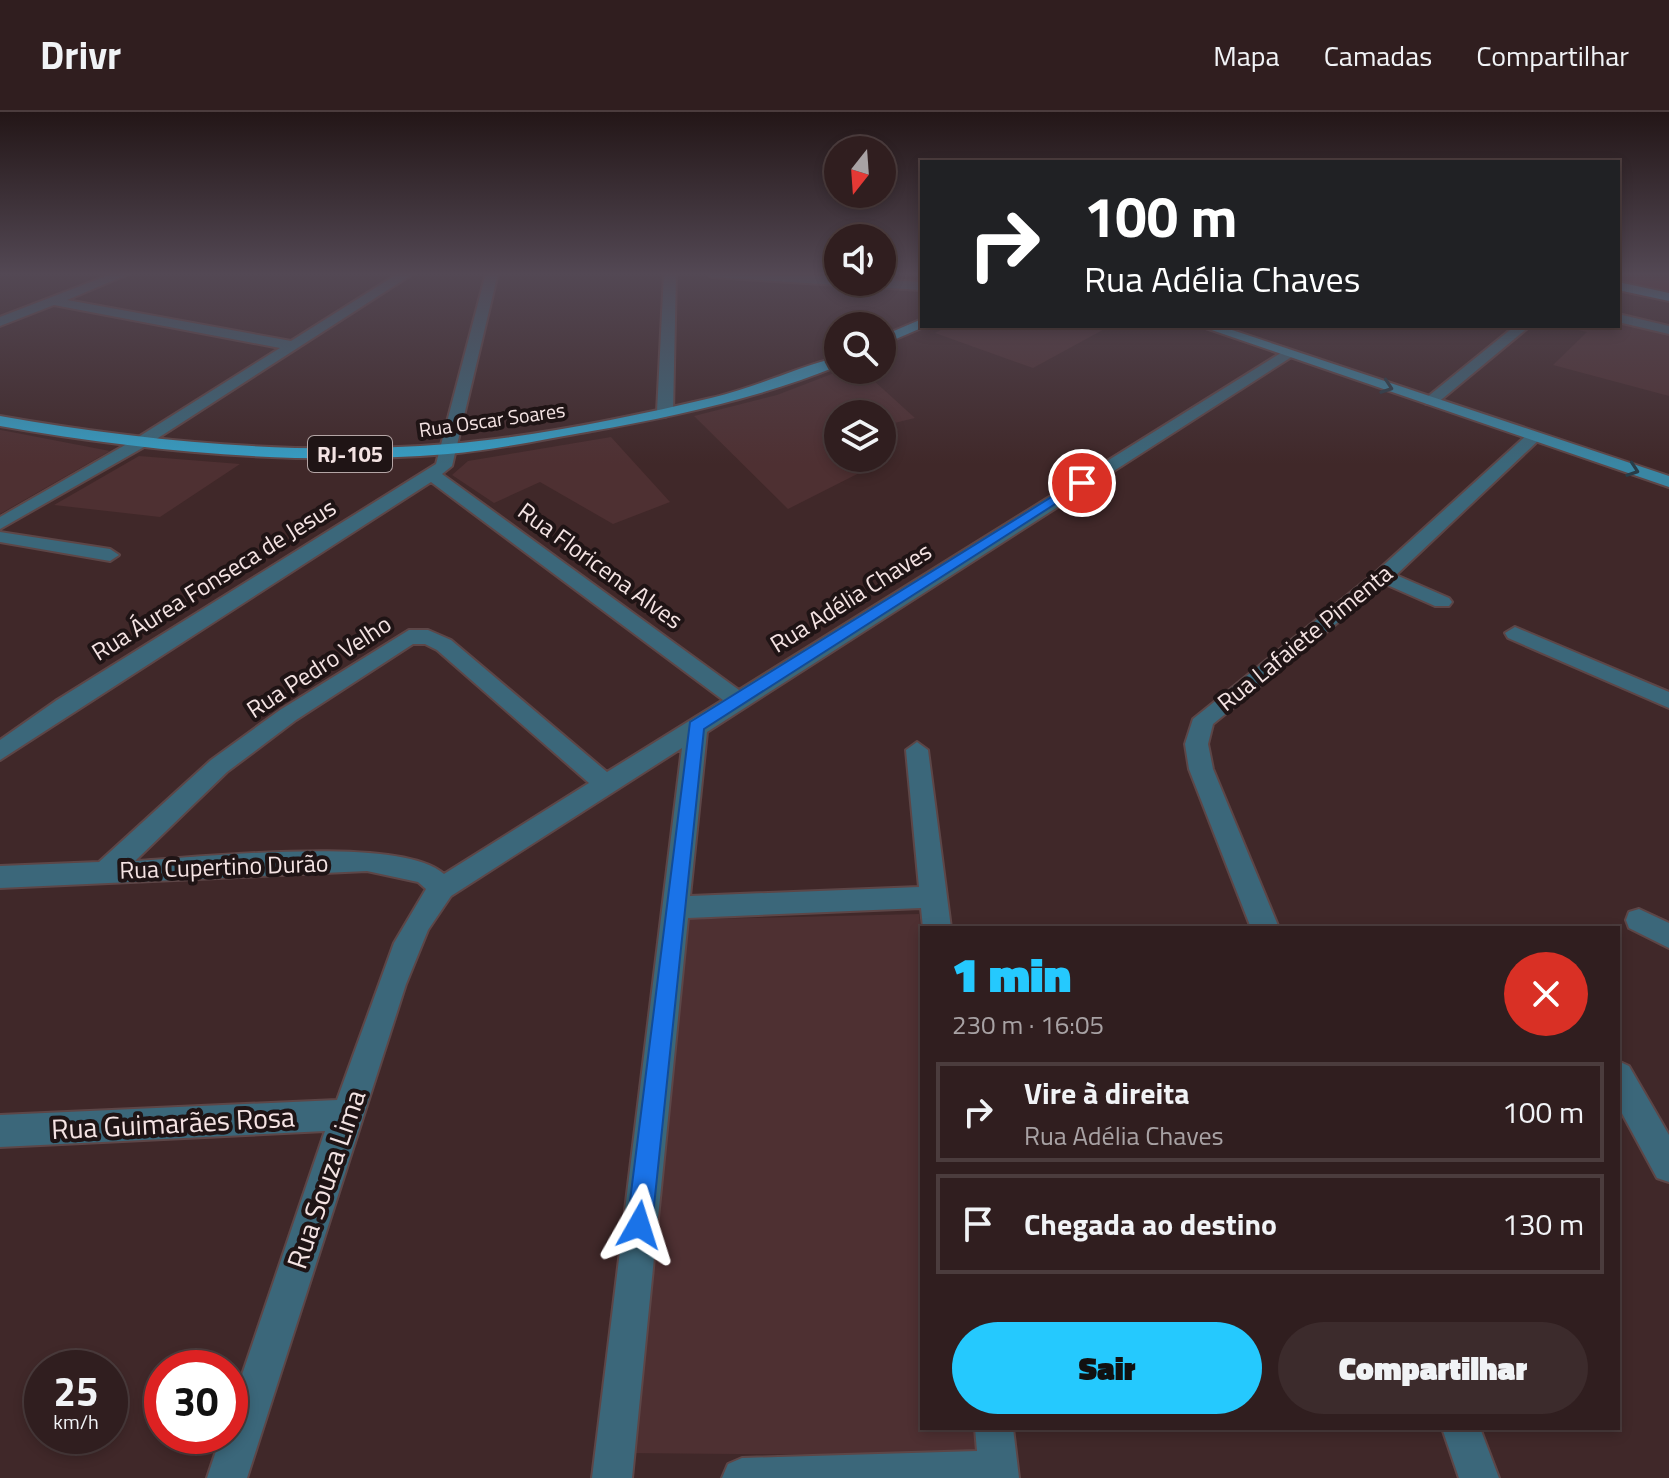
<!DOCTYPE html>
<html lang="pt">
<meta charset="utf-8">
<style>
body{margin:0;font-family:"Titillium Web",sans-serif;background:#3c2b2c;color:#f1f3f6;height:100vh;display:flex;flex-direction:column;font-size:30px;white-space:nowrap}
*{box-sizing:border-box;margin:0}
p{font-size:26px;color:#a8a2a4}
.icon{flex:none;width:44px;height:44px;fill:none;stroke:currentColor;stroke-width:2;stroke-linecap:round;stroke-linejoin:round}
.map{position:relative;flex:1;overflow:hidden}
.drawer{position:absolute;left:920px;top:814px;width:700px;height:504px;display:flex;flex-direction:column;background:#301e1f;border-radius:0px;box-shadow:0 4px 12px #0003,0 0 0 2px #4b3c3d}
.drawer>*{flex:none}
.banner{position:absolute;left:920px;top:48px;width:700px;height:168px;border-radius:0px;box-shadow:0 4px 12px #0003,0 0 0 2px #4b3c3d;background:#202124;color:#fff;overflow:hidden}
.needle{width:52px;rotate:197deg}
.controls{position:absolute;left:824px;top:24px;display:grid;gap:16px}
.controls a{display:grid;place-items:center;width:72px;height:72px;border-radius:50%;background:#301e1f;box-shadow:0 4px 12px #0003,0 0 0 2px #4b3c3d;font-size:40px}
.speed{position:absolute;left:24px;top:1238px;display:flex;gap:16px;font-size:40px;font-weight:700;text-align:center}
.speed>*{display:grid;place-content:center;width:104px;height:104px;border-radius:50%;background:#301e1f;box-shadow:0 4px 12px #0003,0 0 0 2px #4b3c3d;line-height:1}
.speed small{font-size:20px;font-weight:400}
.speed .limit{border:12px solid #d22;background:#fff;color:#111}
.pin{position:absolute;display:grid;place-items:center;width:68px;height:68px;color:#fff;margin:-34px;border:4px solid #fff;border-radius:50%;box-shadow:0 2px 8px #0007}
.me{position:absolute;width:88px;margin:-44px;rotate:6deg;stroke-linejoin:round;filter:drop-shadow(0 0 6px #0008)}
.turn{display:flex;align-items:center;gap:28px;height:168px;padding:0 32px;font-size:36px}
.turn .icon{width:104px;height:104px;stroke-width:2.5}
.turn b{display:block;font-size:56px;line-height:68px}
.round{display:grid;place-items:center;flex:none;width:84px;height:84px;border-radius:42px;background:#3c2b2c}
.headline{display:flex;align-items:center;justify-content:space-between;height:136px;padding:0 32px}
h1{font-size:48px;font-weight:800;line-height:60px;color:#25c9fe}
.cta{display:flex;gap:16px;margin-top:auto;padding:16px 32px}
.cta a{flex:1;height:92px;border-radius:48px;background:#25c9fe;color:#111;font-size:32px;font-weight:800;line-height:92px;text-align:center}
.cta a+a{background:#3c2b2c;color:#f1f3f6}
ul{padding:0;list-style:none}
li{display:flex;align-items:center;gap:24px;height:100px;margin:0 16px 12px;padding:0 16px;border:4px solid #4b3c3d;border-radius:0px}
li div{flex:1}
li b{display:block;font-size:30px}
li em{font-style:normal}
header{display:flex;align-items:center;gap:48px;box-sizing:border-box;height:112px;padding:0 40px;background:#301e1f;border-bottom:2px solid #4b3c3d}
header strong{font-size:38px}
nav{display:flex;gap:44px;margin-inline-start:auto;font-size:28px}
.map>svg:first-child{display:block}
.built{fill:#4e3032}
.green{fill:#67252c}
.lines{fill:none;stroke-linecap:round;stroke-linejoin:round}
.street-casing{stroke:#5d4647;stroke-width:4}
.secondary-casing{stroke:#5d4647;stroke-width:4}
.primary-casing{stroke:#5d4647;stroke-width:4}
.street{fill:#3b677a;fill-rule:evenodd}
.secondary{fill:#3a86a3;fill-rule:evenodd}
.primary{fill:#369dc3;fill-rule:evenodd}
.oneway{stroke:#283c47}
.route{fill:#1a73e8;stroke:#114b97;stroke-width:2}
.labels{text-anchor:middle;stroke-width:8;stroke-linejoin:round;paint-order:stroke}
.far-street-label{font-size:20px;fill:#f4e3e3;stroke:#1f1415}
.shield{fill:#1f1415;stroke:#b4a5a5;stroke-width:2}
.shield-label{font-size:22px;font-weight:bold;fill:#f4e3e3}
.street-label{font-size:24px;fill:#f4e3e3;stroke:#1f1415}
.near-street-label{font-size:28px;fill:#f4e3e3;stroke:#1f1415}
</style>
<header>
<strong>Drivr</strong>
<nav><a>Mapa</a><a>Camadas</a><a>Compartilhar</a></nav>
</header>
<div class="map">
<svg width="1669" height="1366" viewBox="0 0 1669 1366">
<rect width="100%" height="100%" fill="#402829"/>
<!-- built -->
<path class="built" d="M 1618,211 L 1669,223 L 1669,284 L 1553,253 L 1587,220 L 1561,214 Z
M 949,214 L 1110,214 L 1033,256 L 935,221 Z
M 842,258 L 862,258 L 915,306 L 882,314 L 882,302 L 838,302 L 838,346 L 871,346 L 877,352 L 788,397 L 694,304 L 777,283 Z
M 0,318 L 1,318 L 110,339 L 0,402 Z
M 611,325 L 670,390 L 613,412 L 540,370 L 494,391 L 452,363 L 468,349 Z
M 139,344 L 240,352 L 160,405 L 54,393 Z
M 919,802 L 922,830 L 922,1316 L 980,1316 L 983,1344 L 625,1341 L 663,808 Z"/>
<!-- green -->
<path class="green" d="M 1618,161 L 1669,161 L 1669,180 L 1618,170 Z"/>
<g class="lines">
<defs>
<path id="street" d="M 114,161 L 131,161 L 67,188 L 291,229 L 399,161 L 414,161 L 144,335 L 0,417 L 0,405 L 132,329 L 280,236 L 54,193 L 0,214 L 0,205 Z
M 486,161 L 498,161 L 452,354 L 442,362 L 739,578 L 1284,239 L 1296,242 L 707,620 L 690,784 L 919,775 L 906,638 L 917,630 L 928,638 L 951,816 L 923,816 L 921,796 L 688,806 L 632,1366 L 592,1366 L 682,636 L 451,784 L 428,818 L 406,872 L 247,1366 L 207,1366 L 221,1324 L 230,1324 L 230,1298 L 325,1019 L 0,1035 L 0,1003 L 337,988 L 394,831 L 426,777 L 418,770 L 367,759 L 0,776 L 0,754 L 99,750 L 211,648 L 280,598 L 409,518 L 428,518 L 451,528 L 607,660 L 723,588 L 431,370 L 0,648 L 0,628 L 57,588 L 436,352 ZM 413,532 L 425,532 L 437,538 L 589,671 L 444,762 C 401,722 197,746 135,749 L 227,660 L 296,608 Z
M 664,161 L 676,161 L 673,300 L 665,305 L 657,300 Z
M 706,161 L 838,165 L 838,170 L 843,170 L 838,173 L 712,165 Z
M 882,168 L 922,170 L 922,178 L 857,174 L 851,170 Z
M 1618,202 L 1669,214 L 1669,222 L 1618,210 Z
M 1515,214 L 1530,214 L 1436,292 L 1426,292 L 1426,286 Z
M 1528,322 L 1542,325 L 1396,463 L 1449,486 L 1452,490 L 1449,494 L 1435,494 L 1385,472 L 1213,612 L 1208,632 L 1213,657 L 1279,816 L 1251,816 L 1189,657 L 1185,632 L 1193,607 L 1376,460 Z
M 0,420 L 110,437 L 119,443 L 110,449 L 0,430 Z
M 1515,515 L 1669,580 L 1669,596 L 1508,526 L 1505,521 Z
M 1639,797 L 1669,811 L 1669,836 L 1629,816 L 1626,808 L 1629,800 Z
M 1618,949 L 1629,954 L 1669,1023 L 1669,1070 L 1657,1066 L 1618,994 Z
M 975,1316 L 1013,1316 L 1019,1366 L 722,1366 L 728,1352 L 742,1346 L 977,1339 Z
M 1442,1316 L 1480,1316 L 1499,1366 L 1459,1366 Z"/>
<path id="secondary" d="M 1200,214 L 1220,214 L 1669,364 L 1669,375 Z"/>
<path id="primary" d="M 1618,170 L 1669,181 L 1669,189 L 1618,178 Z
M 922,207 L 922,214 L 926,214 L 882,233 L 882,224 Z
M 838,245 L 838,254 C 759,286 676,304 592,319 C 544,327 496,338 448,342 C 297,354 148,340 0,314 L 0,304 C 148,330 297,344 448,332 C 535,325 626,306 711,286 C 755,276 795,256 838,245 Z"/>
</defs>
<!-- street casing -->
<use href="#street" class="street-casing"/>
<!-- secondary casing -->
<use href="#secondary" class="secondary-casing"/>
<!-- primary casing -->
<use href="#primary" class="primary-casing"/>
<!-- street -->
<use href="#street" class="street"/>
<!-- secondary -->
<use href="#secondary" class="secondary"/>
<!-- primary -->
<use href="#primary" class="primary"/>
</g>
<!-- one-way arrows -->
<defs><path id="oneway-chevron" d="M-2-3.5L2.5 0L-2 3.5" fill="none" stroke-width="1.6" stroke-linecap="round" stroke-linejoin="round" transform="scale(2)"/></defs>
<g class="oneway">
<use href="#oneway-chevron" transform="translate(1387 275) rotate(19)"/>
<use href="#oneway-chevron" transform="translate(1633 358) rotate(19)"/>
</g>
<!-- sky -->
<linearGradient id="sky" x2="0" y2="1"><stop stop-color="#231617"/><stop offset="0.46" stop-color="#534854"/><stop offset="1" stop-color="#534854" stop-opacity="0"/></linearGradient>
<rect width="1669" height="352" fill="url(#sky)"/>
<!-- route -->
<path class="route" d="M 1077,369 L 1088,371 L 704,617 L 652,1113 L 648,1122 L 639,1125 L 630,1122 L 627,1113 L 690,610 Z"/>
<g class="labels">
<!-- far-street labels -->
<g class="far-street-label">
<text transform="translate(492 308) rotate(-8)" y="7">Rua Oscar Soares</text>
</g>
<!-- shield labels -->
<rect class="shield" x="308" y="324" width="84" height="36" rx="6"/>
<g class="shield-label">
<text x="350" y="350">RJ-105</text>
</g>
<!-- street labels -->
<g class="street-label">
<text transform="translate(600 454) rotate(36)" y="8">Rua Floricena Alves</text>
<text transform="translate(214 468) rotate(-32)" y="8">Rua Áurea Fonseca de Jesus</text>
<text transform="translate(851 486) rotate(-32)" y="8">Rua Adélia Chaves</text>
<text transform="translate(1305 526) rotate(-39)" y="8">Rua Lafaiete Pimenta</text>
<text transform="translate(319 555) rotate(-33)" y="8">Rua Pedro Velho</text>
<text transform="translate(224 755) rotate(-2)" y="8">Rua Cupertino Durão</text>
</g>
<!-- near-street labels -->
<g class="near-street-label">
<text transform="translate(173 1011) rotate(-3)" y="10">Rua Guimarães Rosa</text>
<text transform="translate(326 1067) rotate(-71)" y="10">Rua Souza Lima</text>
</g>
</g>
</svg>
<div class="controls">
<a><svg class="needle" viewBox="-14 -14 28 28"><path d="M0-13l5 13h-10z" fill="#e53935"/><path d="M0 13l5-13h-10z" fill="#a8a2a4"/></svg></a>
<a><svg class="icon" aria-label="sound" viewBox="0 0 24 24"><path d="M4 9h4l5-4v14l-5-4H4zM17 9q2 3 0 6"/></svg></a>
<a><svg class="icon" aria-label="search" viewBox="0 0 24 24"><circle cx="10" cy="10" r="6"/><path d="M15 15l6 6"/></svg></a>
<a><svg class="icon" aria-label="layers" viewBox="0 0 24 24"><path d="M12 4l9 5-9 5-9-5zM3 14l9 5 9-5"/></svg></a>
</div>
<div class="speed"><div>25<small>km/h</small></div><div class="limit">30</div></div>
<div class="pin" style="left:1082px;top:371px;background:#d93025"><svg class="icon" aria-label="arrive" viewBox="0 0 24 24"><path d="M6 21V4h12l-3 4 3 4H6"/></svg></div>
<svg class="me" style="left:639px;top:1113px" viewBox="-20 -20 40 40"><path d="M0-17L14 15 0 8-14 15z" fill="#1a73e8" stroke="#fff" stroke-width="4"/></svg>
<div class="banner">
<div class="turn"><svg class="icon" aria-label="right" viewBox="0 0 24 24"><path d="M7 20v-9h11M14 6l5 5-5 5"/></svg><div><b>100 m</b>Rua Adélia Chaves</div></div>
</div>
<section class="drawer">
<div class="headline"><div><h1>1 min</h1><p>230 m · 16:05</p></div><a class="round" style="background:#d93025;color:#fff"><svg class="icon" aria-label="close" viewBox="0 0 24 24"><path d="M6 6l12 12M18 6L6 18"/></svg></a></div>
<ul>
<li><svg class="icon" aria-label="right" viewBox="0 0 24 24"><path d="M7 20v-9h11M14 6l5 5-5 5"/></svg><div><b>Vire à direita</b><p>Rua Adélia Chaves</p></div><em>100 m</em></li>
<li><svg class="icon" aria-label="arrive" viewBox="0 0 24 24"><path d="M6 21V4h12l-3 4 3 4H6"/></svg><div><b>Chegada ao destino</b></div><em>130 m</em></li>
</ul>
<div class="cta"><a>Sair</a><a>Compartilhar</a></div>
</section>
</div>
